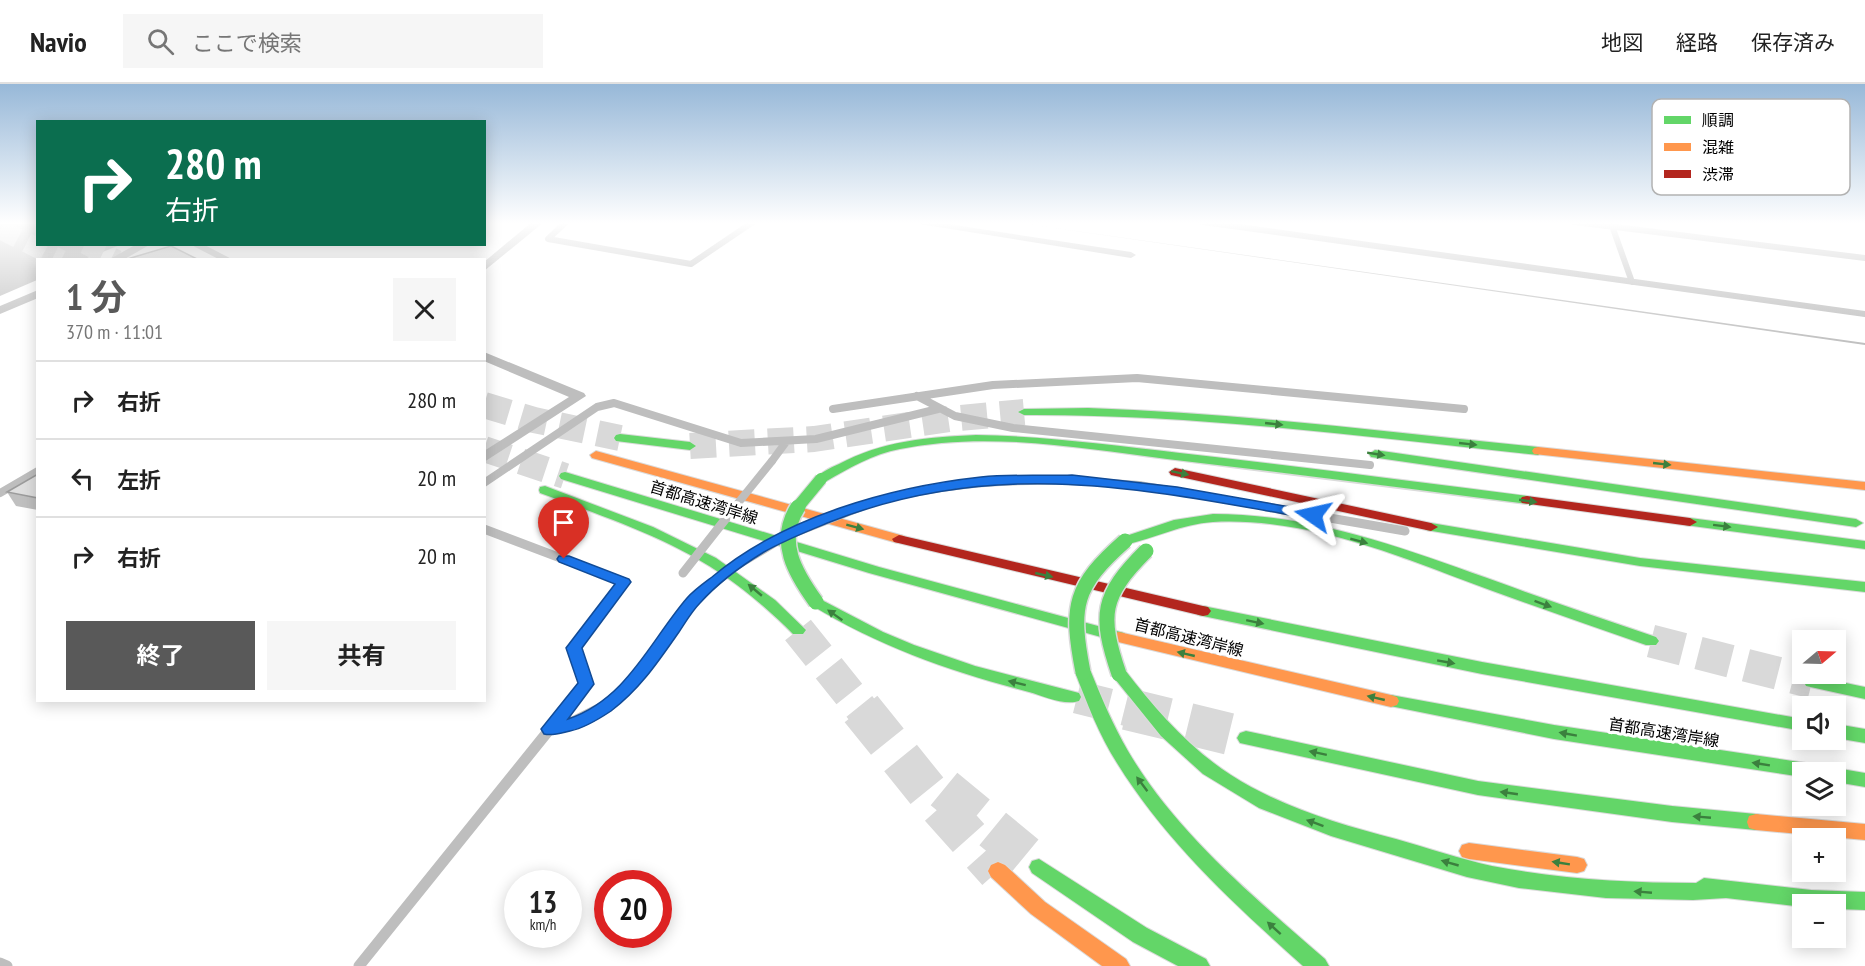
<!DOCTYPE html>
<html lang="ja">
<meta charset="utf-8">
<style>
body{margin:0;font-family:"PT Sans Narrow","Noto Sans JP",sans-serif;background:#f6f6f6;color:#222;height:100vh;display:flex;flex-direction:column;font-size:22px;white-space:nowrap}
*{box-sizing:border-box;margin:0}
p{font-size:20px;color:#767676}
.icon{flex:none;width:33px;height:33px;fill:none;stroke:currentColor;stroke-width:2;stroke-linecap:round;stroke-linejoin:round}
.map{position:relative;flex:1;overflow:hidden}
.side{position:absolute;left:36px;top:174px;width:450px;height:444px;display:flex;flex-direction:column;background:#fff;border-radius:0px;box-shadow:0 3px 15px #0003}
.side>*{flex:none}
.hud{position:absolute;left:36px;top:36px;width:450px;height:126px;border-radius:0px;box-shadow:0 3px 15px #0003;background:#0b6e4f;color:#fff;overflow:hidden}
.needle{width:39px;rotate:71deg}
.controls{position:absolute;left:1792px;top:546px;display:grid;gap:12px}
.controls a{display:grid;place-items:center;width:54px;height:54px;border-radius:0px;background:#fff;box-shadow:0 3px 15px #0003;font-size:30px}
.speed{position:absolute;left:504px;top:786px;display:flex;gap:12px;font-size:30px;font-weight:700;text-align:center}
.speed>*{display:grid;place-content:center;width:78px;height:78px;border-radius:50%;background:#fff;box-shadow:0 3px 15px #0003;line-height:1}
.speed small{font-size:15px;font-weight:400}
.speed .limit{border:9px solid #d22;background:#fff;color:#111}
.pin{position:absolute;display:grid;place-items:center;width:51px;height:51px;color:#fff;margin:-62px -26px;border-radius:50% 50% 50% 0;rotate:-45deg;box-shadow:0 0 6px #0007}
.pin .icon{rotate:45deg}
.me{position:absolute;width:66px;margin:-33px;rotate:281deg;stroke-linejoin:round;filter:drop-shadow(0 0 4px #0008)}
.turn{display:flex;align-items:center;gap:21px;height:126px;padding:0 30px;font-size:27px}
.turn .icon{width:78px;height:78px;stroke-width:2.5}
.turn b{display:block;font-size:42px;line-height:51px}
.round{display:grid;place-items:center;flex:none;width:63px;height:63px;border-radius:0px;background:#f6f6f6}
.head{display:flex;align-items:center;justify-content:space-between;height:102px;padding:0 30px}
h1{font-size:36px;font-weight:700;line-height:45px;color:#595959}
.action{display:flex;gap:12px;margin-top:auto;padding:12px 30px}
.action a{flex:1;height:69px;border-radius:0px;background:#595959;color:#fff;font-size:24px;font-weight:700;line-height:69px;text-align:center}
.action a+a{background:#f6f6f6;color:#222}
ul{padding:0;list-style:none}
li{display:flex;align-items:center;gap:18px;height:78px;padding:0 30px;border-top:2px solid #e0e0e0}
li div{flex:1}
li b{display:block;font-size:22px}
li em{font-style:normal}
header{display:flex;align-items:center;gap:36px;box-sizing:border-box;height:84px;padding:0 30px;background:#fff;border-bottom:2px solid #e0e0e0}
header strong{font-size:28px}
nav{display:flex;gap:33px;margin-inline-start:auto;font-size:21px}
.search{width:420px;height:54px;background:#f6f6f6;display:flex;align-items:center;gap:15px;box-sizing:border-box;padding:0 21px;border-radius:0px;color:#767676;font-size:22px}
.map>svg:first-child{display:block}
.water{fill:#bfbfbf}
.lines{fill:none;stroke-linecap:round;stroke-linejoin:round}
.highway-tunnel-far3{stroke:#d9d9d9;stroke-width:20;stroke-dasharray:20 10;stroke-linecap:butt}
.highway-tunnel-far2{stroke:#d9d9d9;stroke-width:26;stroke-dasharray:26 13;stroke-linecap:butt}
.highway-tunnel-far1{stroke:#d9d9d9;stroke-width:33;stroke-dasharray:33 16;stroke-linecap:butt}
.highway-tunnel{stroke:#d9d9d9;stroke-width:42;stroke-dasharray:42 21;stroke-linecap:butt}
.fast-casing{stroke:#dbdbdb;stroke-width:2}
.slow-casing{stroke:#dbdbdb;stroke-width:2}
.jam-casing{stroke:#dbdbdb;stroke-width:2}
.lane-far3{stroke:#bebebe;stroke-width:6}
.lane-far2{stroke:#bebebe;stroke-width:8}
.lane-far1{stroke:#bebebe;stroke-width:9}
.lane{stroke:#bebebe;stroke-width:11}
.street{fill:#bebebe;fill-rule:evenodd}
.fast{fill:#63d668;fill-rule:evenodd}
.slow{fill:#ff974d;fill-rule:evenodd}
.jam{fill:#b3261e;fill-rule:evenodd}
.fast-bridge-far1-casing{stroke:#dbdbdb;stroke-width:14;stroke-linecap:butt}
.fast-bridge-casing{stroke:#dbdbdb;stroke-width:18;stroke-linecap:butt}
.lane-bridge-far1{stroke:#bebebe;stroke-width:8}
.lane-bridge{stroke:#bebebe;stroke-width:9}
.fast-bridge-far1{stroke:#63d668;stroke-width:12}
.fast-bridge{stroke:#63d668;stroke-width:15}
.wall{fill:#c0c0c0}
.building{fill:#dfdfdf;stroke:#9c9c9c;stroke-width:1.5}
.oneway{fill:#3b803e}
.route{fill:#1a73e8;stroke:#114b97;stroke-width:1.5}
.labels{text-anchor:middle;stroke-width:6;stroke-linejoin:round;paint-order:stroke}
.street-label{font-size:16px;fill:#000;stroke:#fff}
.key{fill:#fff;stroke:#b2b2b2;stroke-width:1.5}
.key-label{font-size:16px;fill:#000}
</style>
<header>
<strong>Navio</strong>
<div class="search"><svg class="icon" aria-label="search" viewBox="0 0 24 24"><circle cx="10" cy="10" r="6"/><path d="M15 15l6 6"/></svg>ここで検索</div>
<nav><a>地図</a><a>経路</a><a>保存済み</a></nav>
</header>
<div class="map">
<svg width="1865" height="882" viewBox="0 0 1865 882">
<rect width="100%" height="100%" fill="#fff"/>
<!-- water -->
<path class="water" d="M 0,138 L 37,138 L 38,160 L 120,161 L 85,175 L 38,176 L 37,196 L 0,212 Z
M 1013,138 L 1865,259 L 1865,261 Z"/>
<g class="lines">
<!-- highway-tunnel-far3 -->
<path class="highway-tunnel-far3" d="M 0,145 L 61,176
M 85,160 L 117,176"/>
<!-- highway-tunnel-far2 -->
<path class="highway-tunnel-far2" d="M 484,321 L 534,336 L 620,354
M 690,362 L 814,355 L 949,335 L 1024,328
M 484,365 L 565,392"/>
<!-- highway-tunnel-far1 -->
<path class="highway-tunnel-far1" d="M 798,546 L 863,627
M 1651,557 L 1812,598
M 1077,613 L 1133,627"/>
<!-- highway-tunnel -->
<path class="highway-tunnel" d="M 861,625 L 932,713 L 998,787
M 1127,625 L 1246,654
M 944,705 L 1039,783"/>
<defs>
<path id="fast" d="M 1088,324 C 1239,329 1388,348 1538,363 L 1544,367 L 1538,371 C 1367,353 1197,330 1024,331 L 1018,328 L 1024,325 Z
M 620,350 L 690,358 L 696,362 L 690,366 L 616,357 L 614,354 L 616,351 Z
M 976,351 C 1044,352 1112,361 1180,369 C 1296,382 1411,397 1527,412 L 1534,416 L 1527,420 C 1407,404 1287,389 1167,375 C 1080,364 987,347 900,365 C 873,370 849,384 825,398 L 821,399 L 815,395 C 821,388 830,384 839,380 C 882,357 927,353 976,351 Z
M 1375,366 L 1856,435 L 1863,439 L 1856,443 L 1371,373 L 1369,370 Z
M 565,388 L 879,483 L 1124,549 L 1127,553 L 1124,557 L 1119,558 L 869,489 L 561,395 L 559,392 L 561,389 Z
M 545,402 L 653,443 L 716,474 L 775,516 L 806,546 L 803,550 L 793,550 C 775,532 757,516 737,501 C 679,457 608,434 540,409 L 539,406 L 540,403 Z
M 1213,430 C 1316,430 1405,465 1501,499 C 1552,518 1604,535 1656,553 L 1659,557 L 1656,561 L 1646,561 C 1594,543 1542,525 1490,506 C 1401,473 1310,433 1213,438 C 1182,440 1155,454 1125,461 L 1118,457 L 1120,454 L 1174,436 Z
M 1690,434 L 1865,457 L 1865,465 L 1685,441 L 1683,438 L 1685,435 Z
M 1431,439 L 1640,474 L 1865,498 L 1865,508 L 1640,482 L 1426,446 L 1424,443 L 1426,440 Z
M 816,513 L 883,548 L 914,561 L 975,582 L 1079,609 L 1081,613 L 1079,617 C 1065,622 1043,612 1029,608 C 952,588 880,563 811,521 L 809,518 L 811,515 Z
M 1203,522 L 1482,578 L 1803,635 L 1803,647 L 1482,590 L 1198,531 L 1195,527 L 1198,523 Z
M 1083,582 L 1089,584 L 1091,588 C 1102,615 1113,641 1128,667 C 1176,749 1254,813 1325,875 L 1329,882 L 1303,882 C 1235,821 1166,758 1117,679 C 1099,651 1087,619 1075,588 L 1077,584 Z
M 1119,584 L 1125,586 C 1155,625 1189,664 1231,691 C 1281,723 1339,740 1396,755 C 1428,764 1460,775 1492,782 C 1559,795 1628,799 1696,799 L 1704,794 L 1811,806 L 1865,808 L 1865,826 L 1836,825 L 1836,820 L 1803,820 L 1803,823 L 1726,814 L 1693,816 L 1606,814 L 1519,804 L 1467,793 L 1331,752 L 1259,724 L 1203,690 L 1161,652 L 1111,590 L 1113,586 Z
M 1812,592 L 1865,603 L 1865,615 L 1806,602 L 1804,598 L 1806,594 Z
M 1391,611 L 1554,641 L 1819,681 L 1825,683 L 1828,688 L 1803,688 L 1803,693 L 1554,655 L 1385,621 L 1383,617 L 1385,613 Z
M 1836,640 L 1865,645 L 1865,659 L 1836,654 Z
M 1246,647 L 1478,697 L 1672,722 L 1756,730 L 1763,732 L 1765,738 L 1763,744 L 1756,746 L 1672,738 L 1478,711 L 1240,659 L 1237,654 L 1240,649 Z
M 1836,684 L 1865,689 L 1865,703 L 1836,698 L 1836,688 L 1828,688 Z
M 1039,775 L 1147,844 L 1206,875 L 1210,882 L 1178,882 L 1133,858 L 1032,789 L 1029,783 L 1032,777 Z"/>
<path id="slow" d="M 1538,363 L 1865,398 L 1865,406 L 1534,370 L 1532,367 L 1534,364 Z
M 596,367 L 904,452 L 906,455 L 899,459 L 894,458 L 592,374 L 590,371 Z
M 1119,548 L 1391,611 L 1397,613 L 1399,617 L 1397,621 L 1391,623 L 1114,557 L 1111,553 L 1114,549 Z
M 1756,730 L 1865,740 L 1865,756 L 1756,746 L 1749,744 L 1747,738 L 1749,732 Z
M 1469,759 L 1577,773 L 1584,775 L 1587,781 L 1584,787 L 1577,789 L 1469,775 L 1462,773 L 1459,767 L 1462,761 Z
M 998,778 L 1005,781 L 1045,818 L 1126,875 L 1130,882 L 1102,882 L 1031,830 L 991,793 L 988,787 L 991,781 Z"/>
<path id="jam" d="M 1175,384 L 1431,439 L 1438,443 L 1431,447 L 1171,391 L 1169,388 Z
M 1527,412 L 1690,434 L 1697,438 L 1690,442 L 1522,419 L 1520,416 L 1522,413 Z
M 899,451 L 1203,522 L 1208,523 L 1211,527 L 1208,531 L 1203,532 L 894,458 L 892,455 Z"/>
</defs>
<!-- fast casing -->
<use href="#fast" class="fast-casing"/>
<!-- slow casing -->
<use href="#slow" class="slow-casing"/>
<!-- jam casing -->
<use href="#jam" class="jam-casing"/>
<!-- lane-far3 -->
<path class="lane-far3" d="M 566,138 L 548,155 L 691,180 L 753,138
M 1203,138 L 1865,230
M 1575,138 L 1865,174
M 1611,139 L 1632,198
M 196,160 L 227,176"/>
<!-- lane-far2 -->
<path class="lane-far2" d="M 917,312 L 955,332 L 1013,344 L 1370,381
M 833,325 L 993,301 L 1137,294 L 1464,325
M 772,377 L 786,358
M 484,399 L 597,323 L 614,319 L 741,359 L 816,355 L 938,325
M 1139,401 L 1275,424
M 0,409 L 38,387"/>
<!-- lane-far1 -->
<path class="lane-far1" d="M 1266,423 L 1405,447
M 484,445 L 624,498 L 574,564 L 586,600 L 565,627
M 597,627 L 634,596 L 694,516"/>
<!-- lane -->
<path class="lane" d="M 550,645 L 575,637 L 599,625
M 0,879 L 7,882
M 359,882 L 566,625"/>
<!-- street -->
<path class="street" d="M 532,138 L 544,138 L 484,187 L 484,178 Z
M 907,138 L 935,138 L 1131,168 L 1136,171 L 1131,174 Z
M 137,160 L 151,160 L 123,176 L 108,176 Z
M 38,206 L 38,214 L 0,230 L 0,222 Z
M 484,268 L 584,309 L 586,312 L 484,378 L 484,367 L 569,313 L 484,277 Z"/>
<!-- fast -->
<use href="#fast" class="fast"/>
<!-- slow -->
<use href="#slow" class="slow"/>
<!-- jam -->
<use href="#jam" class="jam"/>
<defs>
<path id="fast-bridge-far1" d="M 797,424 L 821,395"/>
<path id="fast-bridge" d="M 798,423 C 776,457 795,489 816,518
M 1083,588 C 1070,522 1074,502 1125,457
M 1119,590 C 1099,531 1101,512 1146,467"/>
</defs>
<!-- fast-bridge-far1 casing -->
<use href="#fast-bridge-far1" class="fast-bridge-far1-casing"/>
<!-- fast-bridge casing -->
<use href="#fast-bridge" class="fast-bridge-casing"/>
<!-- lane-bridge-far1 -->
<path class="lane-bridge-far1" d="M 734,424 L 772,377
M 855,424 C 948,394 1043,393 1139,401"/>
<!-- lane-bridge -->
<path class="lane-bridge" d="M 796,448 L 860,423
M 683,489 L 735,423
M 694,516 L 734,483 L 779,456"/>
<!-- fast-bridge-far1 -->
<use href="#fast-bridge-far1" class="fast-bridge-far1"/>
<!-- fast-bridge -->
<use href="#fast-bridge" class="fast-bridge"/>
</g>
<!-- wall -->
<path class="wall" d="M 38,390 L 38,426 L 16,422 L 7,408 Z"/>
<!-- building -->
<path class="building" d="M 171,162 L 199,176 L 124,176 Z
M 38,390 L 38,414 L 7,408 Z"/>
<!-- one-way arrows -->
<defs><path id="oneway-solid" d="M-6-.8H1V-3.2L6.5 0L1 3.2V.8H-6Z" transform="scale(1.5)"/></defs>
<g class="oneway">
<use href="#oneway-solid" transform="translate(1274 340) rotate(6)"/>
<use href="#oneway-solid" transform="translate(1468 360) rotate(6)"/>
<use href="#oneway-solid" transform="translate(1376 370) rotate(9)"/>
<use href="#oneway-solid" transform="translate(1662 380) rotate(6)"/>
<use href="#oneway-solid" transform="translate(1180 389) rotate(12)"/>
<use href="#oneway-solid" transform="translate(1528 417) rotate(8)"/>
<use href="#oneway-solid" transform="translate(1722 442) rotate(7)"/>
<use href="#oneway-solid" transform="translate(855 443) rotate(15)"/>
<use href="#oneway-solid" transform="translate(1359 457) rotate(15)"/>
<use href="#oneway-solid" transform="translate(1044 491) rotate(13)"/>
<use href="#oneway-solid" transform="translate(755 506) rotate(-140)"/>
<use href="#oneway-solid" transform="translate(1543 520) rotate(20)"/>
<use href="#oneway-solid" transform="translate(835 531) rotate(-145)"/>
<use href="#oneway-solid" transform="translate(1255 538) rotate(12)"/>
<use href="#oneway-solid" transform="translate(1186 570) rotate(-167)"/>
<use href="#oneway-solid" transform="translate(1446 578) rotate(10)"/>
<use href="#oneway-solid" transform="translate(1017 599) rotate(-166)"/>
<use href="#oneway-solid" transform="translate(1376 614) rotate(-167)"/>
<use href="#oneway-solid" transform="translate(1568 650) rotate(-170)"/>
<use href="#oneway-solid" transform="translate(1318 669) rotate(-168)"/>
<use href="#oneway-solid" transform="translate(1761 680) rotate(-171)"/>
<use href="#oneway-solid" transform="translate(1142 700) rotate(-127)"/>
<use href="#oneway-solid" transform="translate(1509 709) rotate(-172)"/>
<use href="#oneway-solid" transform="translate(1702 733) rotate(-175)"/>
<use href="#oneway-solid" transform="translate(1315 739) rotate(-160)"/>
<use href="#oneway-solid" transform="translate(1450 779) rotate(-164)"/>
<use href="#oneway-solid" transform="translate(1561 779) rotate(-171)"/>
<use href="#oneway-solid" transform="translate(1643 808) rotate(-175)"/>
<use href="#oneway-solid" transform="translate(1274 844) rotate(-138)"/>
</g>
<!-- sky -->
<linearGradient id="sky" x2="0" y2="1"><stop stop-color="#97b8d8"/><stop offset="0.53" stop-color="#fff"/><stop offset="1" stop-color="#fff" stop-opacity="0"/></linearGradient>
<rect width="1865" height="262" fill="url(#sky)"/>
<!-- route -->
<path class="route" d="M 1072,391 L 1177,403 L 1313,427 L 1320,431 L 1313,435 C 1144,405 996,372 830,438 C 808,447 785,456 764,468 C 741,482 717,500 700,519 C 692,527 685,539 679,548 C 658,578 640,605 611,627 C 599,635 585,644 570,647 C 561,649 553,652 544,650 L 541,645 L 578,599 L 566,564 L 615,500 L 559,478 L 557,475 L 559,472 L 569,472 L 629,495 L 631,498 L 582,564 L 594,600 L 568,635 C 627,615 650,557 687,514 C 694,506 704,499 712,493 C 783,433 890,403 981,393 C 1011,390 1043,392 1072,391 Z"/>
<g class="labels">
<!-- street labels -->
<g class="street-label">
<text transform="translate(704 418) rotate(17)" y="6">首都高速湾岸線</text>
<text transform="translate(1189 553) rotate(14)" y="6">首都高速湾岸線</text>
<text transform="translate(1664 648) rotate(9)" y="6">首都高速湾岸線</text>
</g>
</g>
<!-- legend -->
<rect x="1652" y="15" width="198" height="96" rx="9" class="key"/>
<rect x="1664" y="32" width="27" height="8" fill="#63d668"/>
<rect x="1664" y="59" width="27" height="8" fill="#ff974d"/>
<rect x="1664" y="86" width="27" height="8" fill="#b3261e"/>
<g class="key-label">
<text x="1702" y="42">順調</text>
<text x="1702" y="69">混雑</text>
<text x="1702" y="96">渋滞</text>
</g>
</svg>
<div class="controls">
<a><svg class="needle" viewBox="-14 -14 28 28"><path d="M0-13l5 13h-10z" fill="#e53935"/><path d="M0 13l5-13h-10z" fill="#767676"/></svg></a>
<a><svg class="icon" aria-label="sound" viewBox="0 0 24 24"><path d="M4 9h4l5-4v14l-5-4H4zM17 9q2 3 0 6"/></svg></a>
<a><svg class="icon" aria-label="layers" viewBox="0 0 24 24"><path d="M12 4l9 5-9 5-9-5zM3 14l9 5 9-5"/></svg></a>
<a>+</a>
<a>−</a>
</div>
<div class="speed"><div>13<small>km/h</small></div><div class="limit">20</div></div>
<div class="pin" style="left:564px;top:475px;background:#d93025"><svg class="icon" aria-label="arrive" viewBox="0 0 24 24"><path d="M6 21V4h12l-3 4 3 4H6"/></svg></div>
<svg class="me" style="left:1313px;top:431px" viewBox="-20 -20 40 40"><path d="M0-17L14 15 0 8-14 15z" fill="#1a73e8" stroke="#fff" stroke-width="4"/></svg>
<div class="hud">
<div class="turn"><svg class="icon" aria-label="right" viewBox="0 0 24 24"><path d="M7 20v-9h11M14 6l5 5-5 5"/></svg><div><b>280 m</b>右折</div></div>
</div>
<section class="side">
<div class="head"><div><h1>1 分</h1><p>370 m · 11:01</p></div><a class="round"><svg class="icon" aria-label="close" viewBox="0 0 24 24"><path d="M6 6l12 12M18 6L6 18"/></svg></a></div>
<ul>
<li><svg class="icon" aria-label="right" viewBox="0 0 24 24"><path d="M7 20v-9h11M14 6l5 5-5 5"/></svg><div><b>右折</b></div><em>280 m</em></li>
<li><svg class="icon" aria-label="left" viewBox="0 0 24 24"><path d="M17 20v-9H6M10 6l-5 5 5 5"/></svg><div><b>左折</b></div><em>20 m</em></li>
<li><svg class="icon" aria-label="right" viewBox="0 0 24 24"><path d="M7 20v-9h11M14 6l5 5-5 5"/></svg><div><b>右折</b></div><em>20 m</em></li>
</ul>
<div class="action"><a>終了</a><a>共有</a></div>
</section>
</div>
